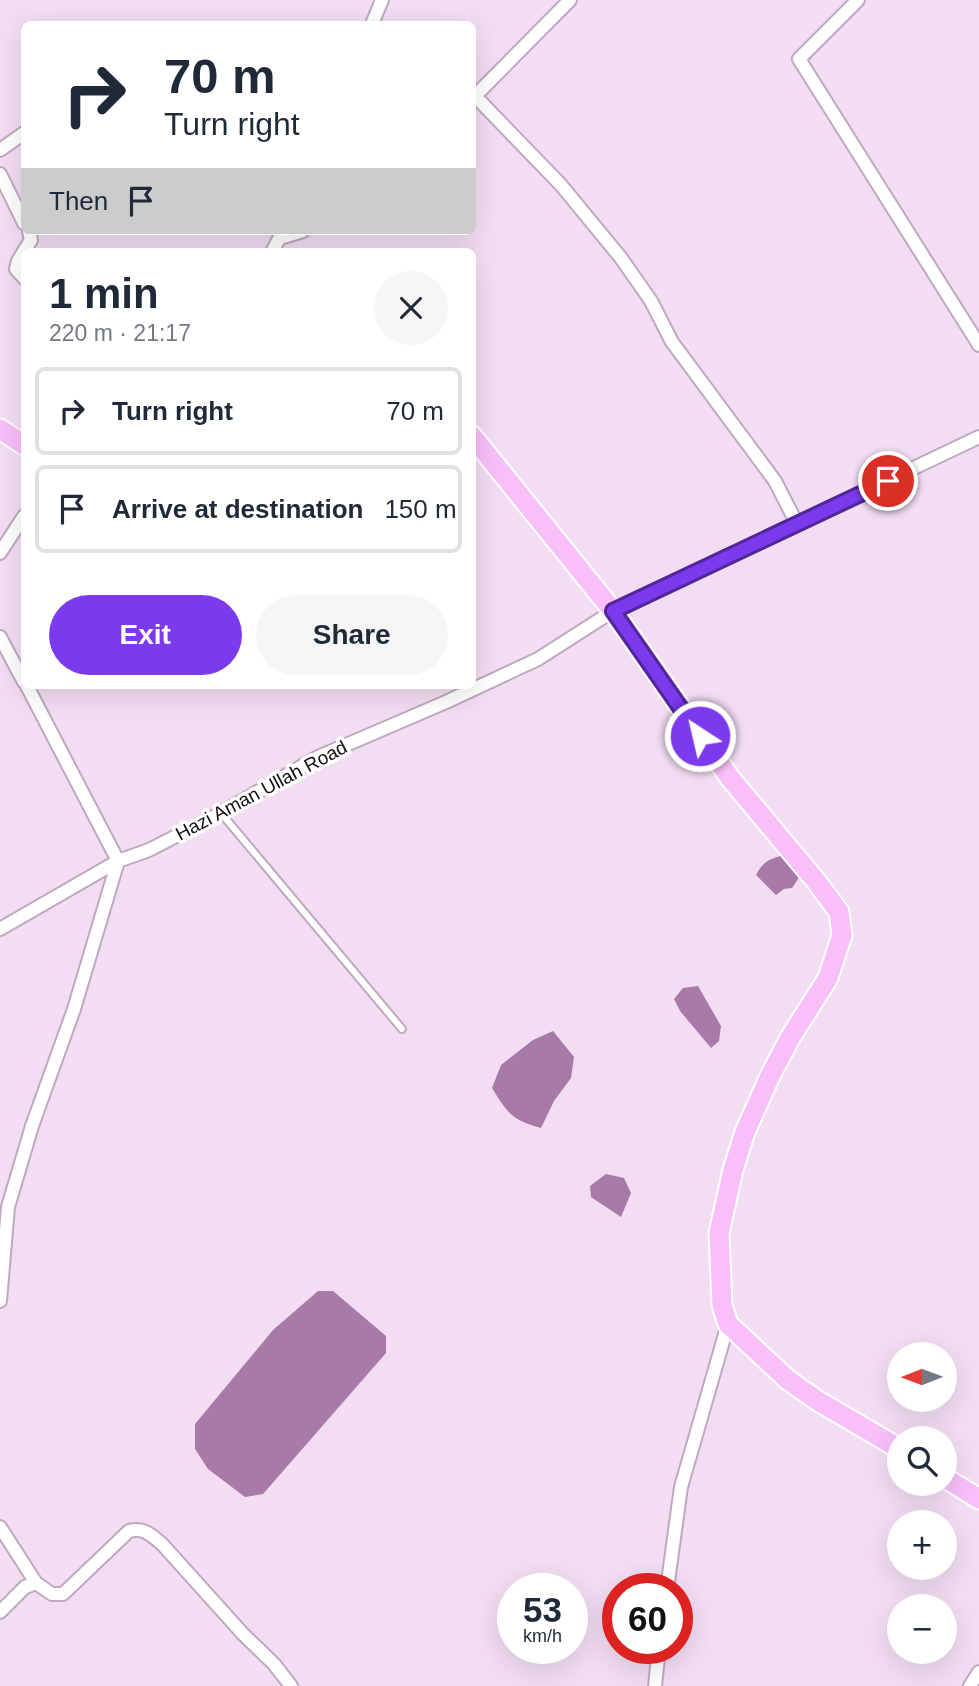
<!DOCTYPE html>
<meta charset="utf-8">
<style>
body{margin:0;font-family:Arial,sans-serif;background:#f6f6f7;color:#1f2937;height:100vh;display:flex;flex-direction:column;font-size:26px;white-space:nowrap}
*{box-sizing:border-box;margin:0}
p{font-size:23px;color:#747a83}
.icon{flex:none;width:38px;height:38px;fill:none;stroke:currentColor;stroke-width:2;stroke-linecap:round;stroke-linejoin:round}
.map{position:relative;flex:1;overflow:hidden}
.details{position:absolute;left:21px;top:248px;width:455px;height:441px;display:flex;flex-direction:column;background:#fff;border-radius:10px;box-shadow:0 7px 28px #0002}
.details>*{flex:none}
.top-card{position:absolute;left:21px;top:21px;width:455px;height:214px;border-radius:10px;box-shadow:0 7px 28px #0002;background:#fff;color:#1f2937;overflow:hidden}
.needle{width:46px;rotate:269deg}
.tools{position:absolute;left:887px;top:1342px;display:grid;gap:14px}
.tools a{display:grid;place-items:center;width:70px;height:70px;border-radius:50%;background:#fff;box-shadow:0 7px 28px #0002;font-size:35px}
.speed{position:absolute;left:497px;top:1573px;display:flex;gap:14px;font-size:35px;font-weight:700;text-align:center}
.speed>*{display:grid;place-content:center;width:91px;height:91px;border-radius:50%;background:#fff;box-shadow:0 7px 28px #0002;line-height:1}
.speed small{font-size:18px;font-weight:400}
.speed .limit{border:10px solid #d22;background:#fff;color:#111}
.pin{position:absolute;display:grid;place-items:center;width:60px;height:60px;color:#fff;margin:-30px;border:4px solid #fff;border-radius:50%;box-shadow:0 2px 7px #0007}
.me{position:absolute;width:77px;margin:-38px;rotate:325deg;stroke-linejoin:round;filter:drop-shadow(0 0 5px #0008)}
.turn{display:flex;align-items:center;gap:24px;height:147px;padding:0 28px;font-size:32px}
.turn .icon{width:91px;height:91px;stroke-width:2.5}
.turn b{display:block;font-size:49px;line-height:60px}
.then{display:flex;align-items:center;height:66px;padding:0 28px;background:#0003;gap:14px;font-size:26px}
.round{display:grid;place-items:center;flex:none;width:74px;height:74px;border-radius:37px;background:#f6f6f7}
.summary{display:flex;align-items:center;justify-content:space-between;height:119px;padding:0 28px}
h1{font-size:42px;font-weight:600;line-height:52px}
.primary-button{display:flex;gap:14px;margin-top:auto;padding:14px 28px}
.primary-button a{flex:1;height:80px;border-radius:42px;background:#7c3aed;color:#fff;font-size:28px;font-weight:600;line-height:80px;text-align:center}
.primary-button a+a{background:#f6f6f7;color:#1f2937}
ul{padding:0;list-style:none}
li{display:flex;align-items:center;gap:21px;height:88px;margin:0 14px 10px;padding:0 14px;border:4px solid #e0e1e3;border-radius:10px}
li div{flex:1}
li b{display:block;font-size:26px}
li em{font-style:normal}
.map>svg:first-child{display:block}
.water{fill:#a77aa8}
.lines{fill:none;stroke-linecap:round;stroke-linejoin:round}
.service-casing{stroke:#bea9be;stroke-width:10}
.minor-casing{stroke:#bea9be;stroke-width:16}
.primary-casing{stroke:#fff;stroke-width:23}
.service{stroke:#fff;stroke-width:6}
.minor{stroke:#fff;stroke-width:12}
.primary{stroke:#f8bff9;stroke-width:19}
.route-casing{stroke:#51269a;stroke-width:18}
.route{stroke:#7c3aed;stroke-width:12}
.labels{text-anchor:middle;stroke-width:7;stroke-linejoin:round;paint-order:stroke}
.street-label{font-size:19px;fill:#160f16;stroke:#fff}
</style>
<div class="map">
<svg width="979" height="1686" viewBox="0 0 979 1686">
<rect width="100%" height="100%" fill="#f3ddf3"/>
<!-- water -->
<path class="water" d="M 788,855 L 800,867 L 798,879 L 792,888 L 784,889 L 776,895 L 756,875 C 763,861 772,857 788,855 Z
M 698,986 L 721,1026 L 719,1041 L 711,1048 L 680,1011 L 674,999 L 683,988 Z
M 553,1031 L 574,1057 L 571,1078 L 554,1101 L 541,1128 C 512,1120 508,1114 492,1088 L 501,1065 L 533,1040 Z
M 606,1174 L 624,1178 L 631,1193 L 621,1217 L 591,1197 L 590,1186 Z
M 318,1291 L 333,1291 L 386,1336 L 386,1353 L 263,1494 L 245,1497 L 208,1469 L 195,1449 L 195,1424 L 273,1330 Z"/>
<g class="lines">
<defs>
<path id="service" d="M 221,813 L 402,1029"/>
<path id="minor" d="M 858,0 L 799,59 L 979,345
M 372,24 L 382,0
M 475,96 L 561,185 L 621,258 L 651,301 L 672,342 L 775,481 L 797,524
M 472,99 L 570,0
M 0,150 L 24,133
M 0,174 L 24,223
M 280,238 L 303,231
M 272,252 L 283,231
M 24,278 L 16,269 L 18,261 L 31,240 L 29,231
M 0,553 L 24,516
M 0,637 L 24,682
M 0,929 L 118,861 L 149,850 L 221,813 L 318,757 L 446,702 L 538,659 L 613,611 L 979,437
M 0,1301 L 8,1207 L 32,1126 L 74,1009 L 118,861 L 27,686
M 0,1527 L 36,1583
M 667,1589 L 681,1487 L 728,1324
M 0,1612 L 25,1587 L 36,1583 L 52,1594 L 63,1594 L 129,1531 C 144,1527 151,1535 162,1544 L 243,1634 L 274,1664 L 291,1686
M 655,1686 L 659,1648
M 970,1686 L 979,1672"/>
<path id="primary" d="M 0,429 L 24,445
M 472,436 L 613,611 L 730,778 L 816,881 L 839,912 L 842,935 L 828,978 L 790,1038 L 770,1076 L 745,1132 L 733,1170 L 719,1233 L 722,1305 L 728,1324 L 788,1380 L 818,1401 L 900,1449
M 945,1478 L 979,1499"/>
</defs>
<!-- service casing -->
<use href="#service" class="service-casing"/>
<!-- minor casing -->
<use href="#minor" class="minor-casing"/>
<!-- primary casing -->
<use href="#primary" class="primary-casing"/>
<!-- service -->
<use href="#service" class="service"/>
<!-- minor -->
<use href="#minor" class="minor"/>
<!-- primary -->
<use href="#primary" class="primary"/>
</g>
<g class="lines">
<defs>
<path id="route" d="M 700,736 L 613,611 L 888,481"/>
</defs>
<!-- route casing -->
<use href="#route" class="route-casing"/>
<!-- route -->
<use href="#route" class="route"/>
</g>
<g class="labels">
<!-- street labels -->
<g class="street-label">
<text transform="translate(261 790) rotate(-28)" y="7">Hazi Aman Ullah Road</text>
</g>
</g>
</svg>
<div class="tools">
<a><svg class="needle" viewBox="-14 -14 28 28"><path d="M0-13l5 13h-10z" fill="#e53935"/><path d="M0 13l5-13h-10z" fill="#747a83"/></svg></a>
<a><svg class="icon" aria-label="search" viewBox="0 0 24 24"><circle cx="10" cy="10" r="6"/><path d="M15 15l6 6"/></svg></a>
<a>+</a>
<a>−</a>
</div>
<div class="speed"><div>53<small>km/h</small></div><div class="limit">60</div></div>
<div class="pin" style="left:888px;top:481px;background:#d93025"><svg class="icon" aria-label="arrive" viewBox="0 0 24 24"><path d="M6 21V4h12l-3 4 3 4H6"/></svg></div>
<svg class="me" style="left:700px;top:736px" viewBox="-20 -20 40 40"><circle r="17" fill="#7c3aed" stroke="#fff" stroke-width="3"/><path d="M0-11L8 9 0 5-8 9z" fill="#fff"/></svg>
<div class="top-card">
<div class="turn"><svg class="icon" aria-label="right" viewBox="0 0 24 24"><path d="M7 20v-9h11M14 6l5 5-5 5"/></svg><div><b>70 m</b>Turn right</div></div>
<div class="then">Then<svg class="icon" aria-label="arrive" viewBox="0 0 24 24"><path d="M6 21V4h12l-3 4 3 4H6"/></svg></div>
</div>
<section class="details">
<div class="summary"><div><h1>1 min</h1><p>220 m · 21:17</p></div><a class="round"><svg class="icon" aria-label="close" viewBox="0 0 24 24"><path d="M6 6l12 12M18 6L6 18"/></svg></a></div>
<ul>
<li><svg class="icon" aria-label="right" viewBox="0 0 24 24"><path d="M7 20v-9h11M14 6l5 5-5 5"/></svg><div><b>Turn right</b></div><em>70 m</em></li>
<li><svg class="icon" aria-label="arrive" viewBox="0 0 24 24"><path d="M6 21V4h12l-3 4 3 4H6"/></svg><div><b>Arrive at destination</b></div><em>150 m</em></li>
</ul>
<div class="primary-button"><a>Exit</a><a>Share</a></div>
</section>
</div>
